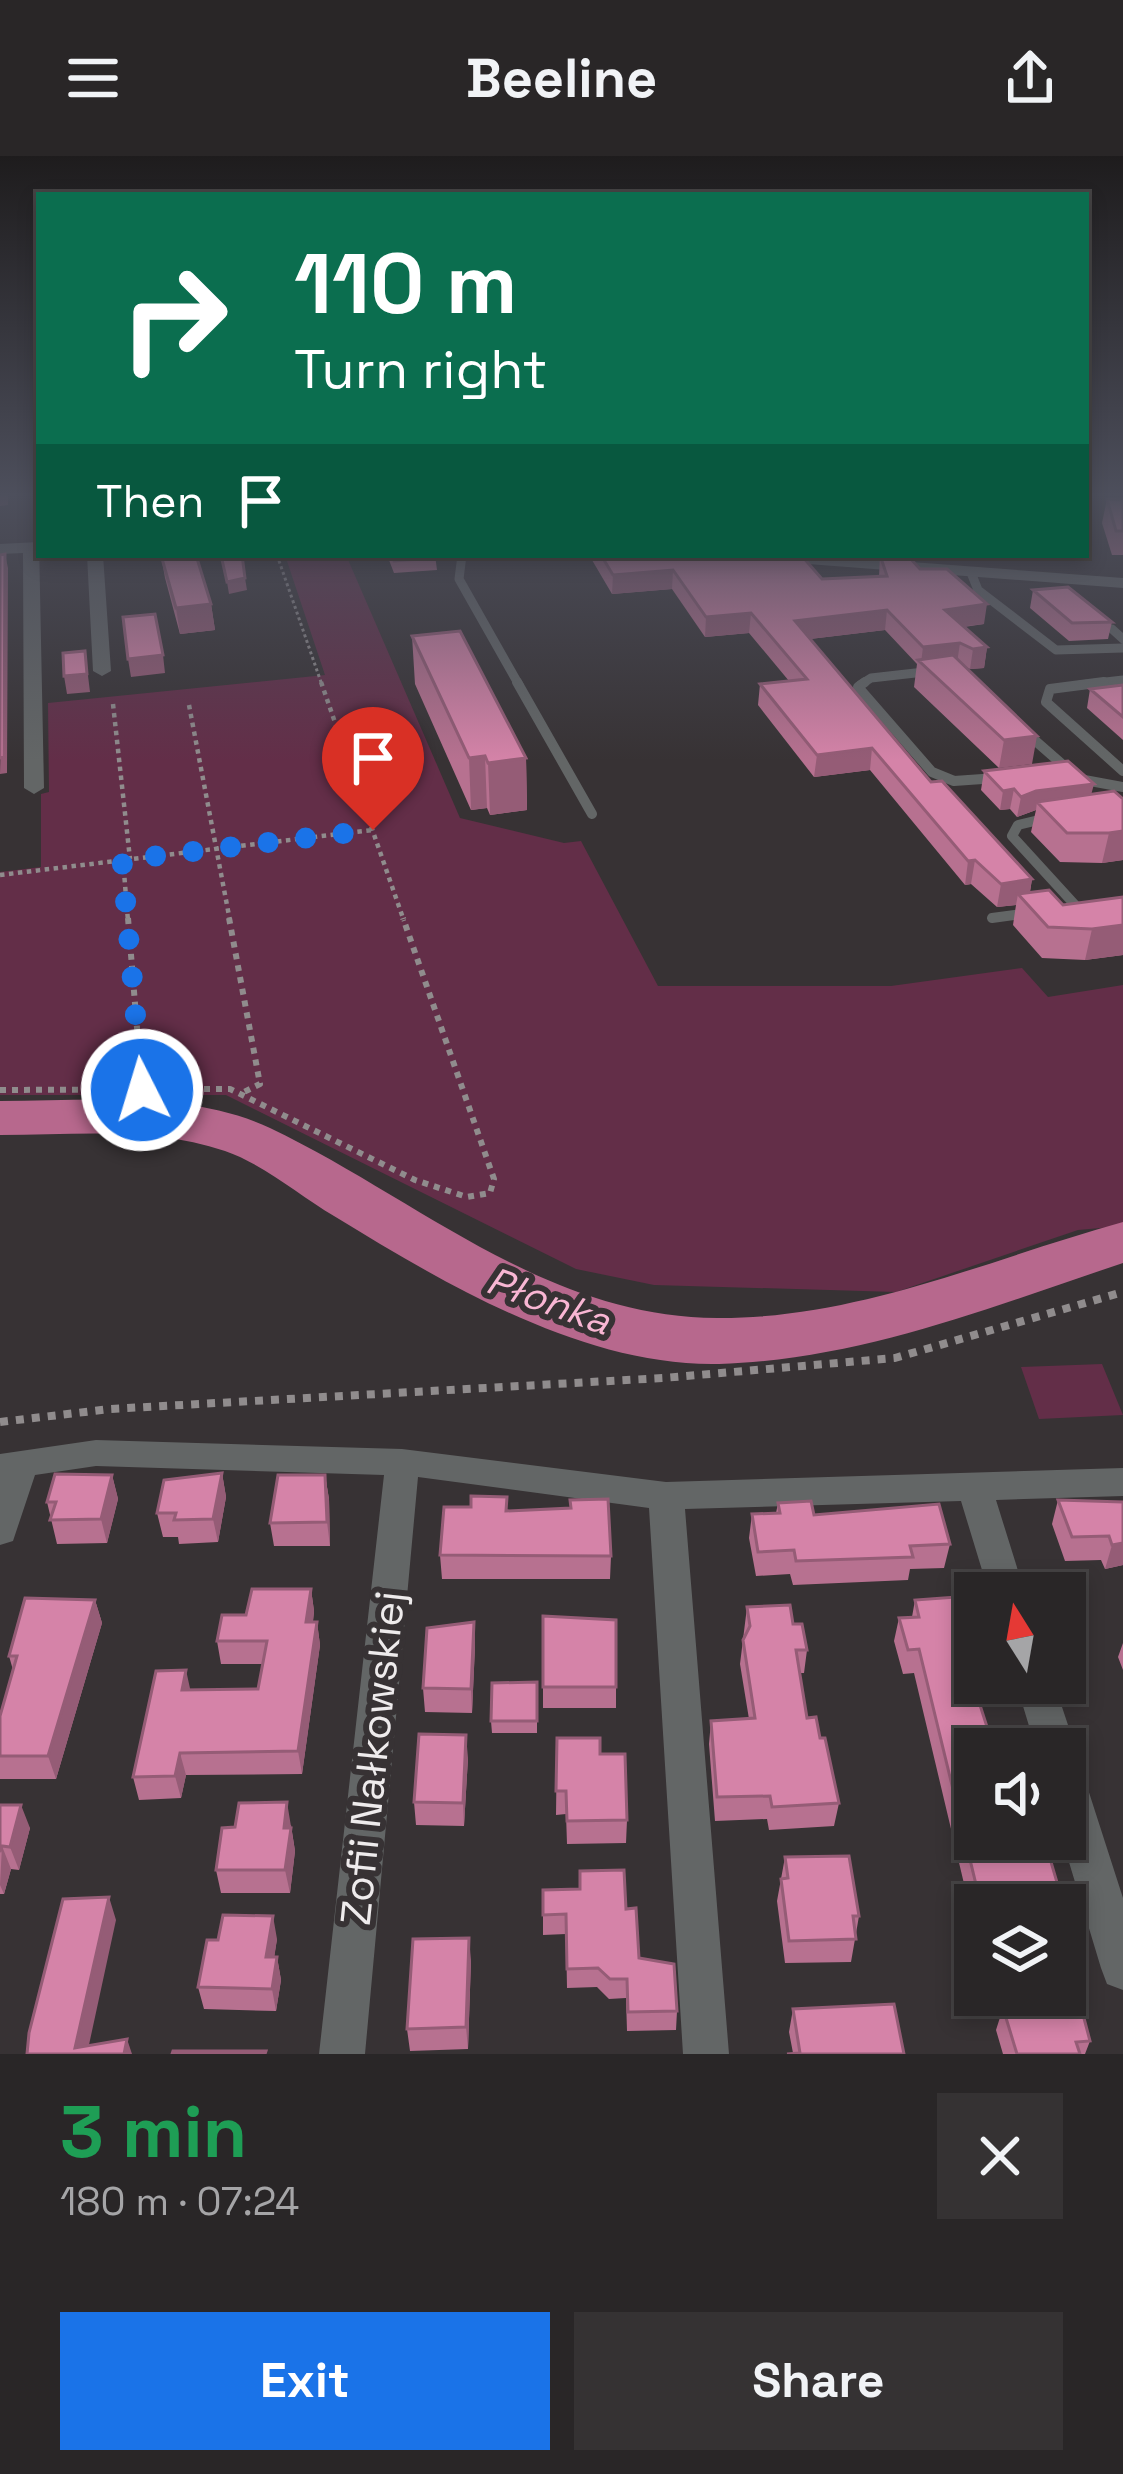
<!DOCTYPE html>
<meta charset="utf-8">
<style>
body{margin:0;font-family:"Space Grotesk",sans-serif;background:#353233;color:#f1f3f6;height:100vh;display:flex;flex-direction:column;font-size:45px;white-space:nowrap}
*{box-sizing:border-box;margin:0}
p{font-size:39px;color:#a5a5a7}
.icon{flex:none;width:66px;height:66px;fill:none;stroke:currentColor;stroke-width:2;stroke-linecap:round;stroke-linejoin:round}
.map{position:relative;height:1898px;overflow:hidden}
.drawer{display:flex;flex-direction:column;background:#292627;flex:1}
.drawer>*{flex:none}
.banner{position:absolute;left:36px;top:36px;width:1053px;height:366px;border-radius:0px;box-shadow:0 6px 18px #0003,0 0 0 3px #454344;background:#0b6e4f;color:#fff;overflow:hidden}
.needle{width:78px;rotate:349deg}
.fabs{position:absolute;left:954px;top:1416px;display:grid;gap:24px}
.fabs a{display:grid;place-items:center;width:132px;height:132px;border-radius:0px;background:#292627;box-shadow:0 6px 18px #0003,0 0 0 3px #454344;font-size:60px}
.pin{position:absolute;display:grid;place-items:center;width:102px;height:102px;color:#fff;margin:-123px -51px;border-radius:50% 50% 50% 0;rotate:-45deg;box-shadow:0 0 12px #0007}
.pin .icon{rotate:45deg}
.me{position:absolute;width:132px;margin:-66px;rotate:355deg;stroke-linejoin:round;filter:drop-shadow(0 0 9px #0008)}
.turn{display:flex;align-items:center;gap:42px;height:252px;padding:0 60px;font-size:54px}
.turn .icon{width:156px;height:156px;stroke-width:2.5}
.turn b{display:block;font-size:84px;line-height:102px}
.then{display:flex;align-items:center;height:114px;padding:0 60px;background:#0003;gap:24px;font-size:45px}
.round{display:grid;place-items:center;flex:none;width:126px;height:126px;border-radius:0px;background:#353233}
.headline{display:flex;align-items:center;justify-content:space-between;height:204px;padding:0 60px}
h1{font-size:72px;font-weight:700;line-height:90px;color:#1e9e55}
.action{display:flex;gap:24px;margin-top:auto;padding:24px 60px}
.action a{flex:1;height:138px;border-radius:0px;background:#1a73e8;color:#fff;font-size:48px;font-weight:700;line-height:138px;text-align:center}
.action a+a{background:#353233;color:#f1f3f6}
header{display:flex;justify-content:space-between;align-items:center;height:156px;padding:0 60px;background:#292627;font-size:54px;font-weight:700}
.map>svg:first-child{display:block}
.green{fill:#632e48}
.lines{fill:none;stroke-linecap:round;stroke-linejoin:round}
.river{fill:#b7688d;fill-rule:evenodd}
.path-far3{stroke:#908c8d;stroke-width:3;stroke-dasharray:3 3;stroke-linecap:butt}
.path-far2{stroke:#908c8d;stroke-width:4.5;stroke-dasharray:4.5 4.5;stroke-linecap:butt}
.path-far1{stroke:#908c8d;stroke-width:6;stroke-dasharray:6 6;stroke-linecap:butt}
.path{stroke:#908c8d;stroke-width:8;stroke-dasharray:8 8;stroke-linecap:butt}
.lane-far1{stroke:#636666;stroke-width:9}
.lane{stroke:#636666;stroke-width:10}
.street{fill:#636666;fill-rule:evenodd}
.wall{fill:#b77190}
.shaded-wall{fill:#955c76}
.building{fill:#d583a8;stroke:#955c76;stroke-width:3}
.route{stroke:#1a73e8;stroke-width:21;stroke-dasharray:0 37.8}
.labels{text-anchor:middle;stroke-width:12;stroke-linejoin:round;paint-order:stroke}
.water-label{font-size:39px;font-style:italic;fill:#f8b6d3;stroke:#373234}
.near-street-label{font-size:42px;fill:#eeebec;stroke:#373234}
</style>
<header><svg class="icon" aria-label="menu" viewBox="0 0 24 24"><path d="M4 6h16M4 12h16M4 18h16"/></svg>Beeline<svg class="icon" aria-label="share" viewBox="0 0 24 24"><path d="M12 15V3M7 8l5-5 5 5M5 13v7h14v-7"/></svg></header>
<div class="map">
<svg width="1123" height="1898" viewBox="0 0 1123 1898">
<rect width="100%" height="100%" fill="#373234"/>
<!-- green -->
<path class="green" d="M 285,399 L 346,399 L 460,662 L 564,687 L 581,685 L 658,830 L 891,830 L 1022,812 L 1048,841 L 1123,829 L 1123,1070 L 1078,1074 L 896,1136 L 654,1129 L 576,1113 L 226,939 L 0,939 L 0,716 L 41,711 L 41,638 L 49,636 L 48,547 L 325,519 Z
M 1102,1208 L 1123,1259 L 1039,1263 L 1021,1211 Z"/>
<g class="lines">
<!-- river -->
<path class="river" d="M 0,945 C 87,945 189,934 270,972 C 417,1042 544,1161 717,1162 C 859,1163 989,1103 1123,1066 L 1123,1107 C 991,1151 860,1204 719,1208 C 584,1211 445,1128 334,1060 C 300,1040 263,1008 225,995 C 153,970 75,979 0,979 Z"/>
<!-- path-far3 -->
<path class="path-far3" d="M 277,399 L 322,529"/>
<!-- path-far2 -->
<path class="path-far2" d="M 321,526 L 404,765
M 113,548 L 130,703
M 189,549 L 230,765
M 123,704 L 128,765
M 0,719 L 372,674"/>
<!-- path-far1 -->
<path class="path-far1" d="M 128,762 L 142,933
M 229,762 L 260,928 L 240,938
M 0,934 L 230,933 L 415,1024 L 467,1041 L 490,1037 L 494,1023 L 403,762"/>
<!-- path -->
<path class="path" d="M 0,1266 L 110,1253 L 663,1222 L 895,1202 L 1123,1136"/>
<!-- lane-far1 -->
<path class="lane-far1" d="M 462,399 L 459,423 L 519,529
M 972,419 L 978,434 L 1056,494 L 1123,492
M 1112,473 L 1123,483
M 860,529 L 871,522 L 933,515
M 1080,529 L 1123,524"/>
<!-- lane -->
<path class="lane" d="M 517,526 L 592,658
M 865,526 L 858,531 L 932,616 L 954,625 L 997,622
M 1104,526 L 1050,533 L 1046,546 L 1123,615
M 1023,574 L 1079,623 L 1123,631
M 1047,662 L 1018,669 L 1012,680 L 1076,750
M 992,762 L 1029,757"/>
<!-- street -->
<path class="street" d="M 39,386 L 44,632 L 34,638 L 24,632 L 23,397 L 0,398 L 0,388 Z
M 87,399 L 103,399 L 111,515 L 102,520 L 93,515 Z
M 747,399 L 818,399 L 1123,422 L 1123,432 L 755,404 Z
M 96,1284 L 402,1293 L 666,1326 L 1123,1312 L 1123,1340 L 996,1344 L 1025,1437 L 989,1437 L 961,1345 L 685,1353 L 729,1898 L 683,1898 L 649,1352 L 418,1321 L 365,1898 L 319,1898 L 384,1319 L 96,1310 L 35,1319 L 13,1385 L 0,1389 L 0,1298 Z
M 1016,1527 L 1054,1527 L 1076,1593 L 1068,1607 L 1079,1611 L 1085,1624 L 1123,1742 L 1123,1834 L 1107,1828 L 1101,1812 L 1062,1683 L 1065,1593 L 1036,1593 Z"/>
</g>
<!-- wall -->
<path class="wall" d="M 1107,343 L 1123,344 L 1123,399 L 1112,399 L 1102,367 Z
M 161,399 L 211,448 L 215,474 L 180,478 L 165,422 Z
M 387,399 L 435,399 L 437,414 L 394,417 Z
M 592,399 L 801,399 L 822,423 L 879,421 L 880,399 L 920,413 L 984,468 L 964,471 L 987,491 L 984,512 L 970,513 L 964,510 L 1037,580 L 999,612 L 914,531 L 917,508 L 885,474 L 810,483 L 931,626 L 1032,723 L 1030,736 L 1123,769 L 1123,799 L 1085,804 L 1042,802 L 1013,769 L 1016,749 L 997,751 L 971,728 L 965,729 L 870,614 L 814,621 L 758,549 L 760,528 L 789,525 L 749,477 L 705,481 L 672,433 L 612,438 L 592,404 Z
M 1033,434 L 1112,466 L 1108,483 L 1069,485 L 1030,452 Z
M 412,480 L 526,602 L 527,654 L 490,659 L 487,652 L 471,654 L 415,528 Z
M 1123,529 L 1123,584 L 1087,552 L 1090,533 Z
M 984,615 L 1091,639 L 1123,643 L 1123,704 L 1102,707 L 1060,706 L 1031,676 L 1036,654 L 1017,661 L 1010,653 L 1000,654 L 981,634 Z
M 222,1317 L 226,1341 L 218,1386 L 179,1388 L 178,1381 L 163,1381 L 157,1357 Z
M 112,1319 L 118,1343 L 107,1387 L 57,1388 L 47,1346 Z
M 325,1319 L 329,1343 L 330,1390 L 274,1390 L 270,1367 Z
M 1058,1344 L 1123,1346 L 1123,1409 L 1105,1413 L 1101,1404 L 1065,1405 L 1052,1368 Z
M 778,1347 L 814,1359 L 950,1388 L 944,1412 L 910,1413 L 908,1424 L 793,1429 L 790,1418 L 756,1420 L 749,1382 L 752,1358 L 776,1357 Z
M 507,1355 L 611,1400 L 610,1423 L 442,1423 L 440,1399 Z
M 311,1433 L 314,1455 L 313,1466 L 317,1466 L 320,1489 L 302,1618 L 186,1619 L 181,1642 L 139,1644 L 133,1621 L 191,1534 L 258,1533 L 263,1508 L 221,1508 L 217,1485 L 246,1459 Z
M 95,1444 L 102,1467 L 56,1623 L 0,1623 L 0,1560 L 13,1514 L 9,1500 Z
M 915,1444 L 962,1460 L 975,1480 L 975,1593 L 1025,1701 L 1061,1740 L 1058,1749 L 975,1749 L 975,1774 L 914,1517 L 903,1518 L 894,1485 L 899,1462 L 912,1461 Z
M 747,1451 L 793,1468 L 807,1494 L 804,1517 L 800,1517 L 807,1562 L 820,1582 L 839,1647 L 834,1670 L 769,1674 L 767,1663 L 715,1665 L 709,1588 L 711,1565 L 749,1563 L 740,1508 Z
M 543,1460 L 616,1531 L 616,1552 L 543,1552 Z
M 474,1466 L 475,1490 L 472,1557 L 425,1556 L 423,1532 Z
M 1123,1487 L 1123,1514 L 1118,1501 Z
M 537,1526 L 537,1577 L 492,1577 L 491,1565 Z
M 557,1582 L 627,1664 L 626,1687 L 567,1688 L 566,1658 L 556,1659 Z
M 468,1602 L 464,1670 L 416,1669 L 414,1646 Z
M 0,1649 L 30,1672 L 19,1714 L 11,1713 L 4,1738 L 0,1738 Z
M 291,1669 L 295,1695 L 290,1737 L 221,1737 L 216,1714 Z
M 785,1701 L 859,1760 L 851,1806 L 785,1807 L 777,1745 Z
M 543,1734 L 626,1753 L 639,1802 L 677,1855 L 676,1874 L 627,1875 L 626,1842 L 609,1843 L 597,1831 L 567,1832 L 566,1778 L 543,1779 Z
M 277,1783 L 274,1801 L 277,1801 L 281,1824 L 276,1855 L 204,1853 L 198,1831 Z
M 471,1804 L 468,1893 L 410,1895 L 407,1873 Z
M 1003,1852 L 1090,1885 L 1085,1898 L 1003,1898 L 996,1874 Z
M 793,1853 L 904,1898 L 793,1897 L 789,1876 Z"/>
<!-- shaded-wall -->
<path class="shaded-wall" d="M 0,340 L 8,340 L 8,349 L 0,350 Z
M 5,398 L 8,412 L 7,617 L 0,618 Z
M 673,414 L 672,433 L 612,438 L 613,419 Z
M 245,422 L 247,434 L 229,438 L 227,426 Z
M 211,448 L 215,474 L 180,478 L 176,452 Z
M 987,448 L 984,468 L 942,473 L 945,454 Z
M 887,454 L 885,474 L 793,485 L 795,465 Z
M 751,457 L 749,477 L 705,481 L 706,461 Z
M 960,487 L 957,507 L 921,507 L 923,491 Z
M 987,491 L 984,512 L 970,513 L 973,493 Z
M 85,495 L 90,536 L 67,538 L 64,520 Z
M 163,499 L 165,517 L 131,521 L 128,503 Z
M 1037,580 L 1032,608 L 999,612 L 1004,584 Z
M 872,592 L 870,614 L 814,621 L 817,599 Z
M 485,600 L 487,652 L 471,654 L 469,602 Z
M 526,602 L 527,654 L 490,659 L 488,607 Z
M 1094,628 L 1089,647 L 1037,646 L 1036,654 L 1017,661 L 1021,641 L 1036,635 Z
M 1014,633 L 1010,653 L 1000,654 L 1003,635 Z
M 1123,675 L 1123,704 L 1102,707 L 1109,677 Z
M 975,704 L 971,728 L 965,729 L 968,705 Z
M 1032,723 L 1028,747 L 1018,738 L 1016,749 L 997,751 L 1001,728 Z
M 1123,769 L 1123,799 L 1085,804 L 1092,773 Z
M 222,1317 L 226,1341 L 218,1386 L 213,1363 Z
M 112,1319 L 118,1343 L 107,1387 L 101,1363 Z
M 325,1319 L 329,1343 L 330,1390 L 327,1366 Z
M 1123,1387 L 1123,1409 L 1105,1413 L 1112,1389 Z
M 311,1433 L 314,1455 L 310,1489 L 306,1466 Z
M 95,1444 L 102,1467 L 56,1623 L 48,1600 Z
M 317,1466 L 320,1489 L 302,1618 L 298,1595 Z
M 474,1466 L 475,1490 L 472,1557 L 471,1533 Z
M 186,1514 L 191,1537 L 182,1534 Z
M 466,1579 L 468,1602 L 464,1670 L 463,1647 Z
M 180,1597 L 186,1619 L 181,1642 L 175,1620 Z
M 287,1646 L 295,1695 L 290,1737 L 285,1714 L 284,1672 Z
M 21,1649 L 30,1672 L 19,1714 L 10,1691 Z
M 2,1690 L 11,1713 L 4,1738 L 0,1729 Z
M 109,1741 L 116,1764 L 87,1898 L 75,1892 Z
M 273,1760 L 277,1783 L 271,1823 L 266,1801 Z
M 469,1782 L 471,1804 L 468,1893 L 466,1871 Z
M 277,1801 L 281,1824 L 276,1855 L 272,1833 Z
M 127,1883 L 132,1898 L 124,1898 Z"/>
<!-- building -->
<path class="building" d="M 1107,343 L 1123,344 L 1123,375 L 1116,375 Z
M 5,398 L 4,601 L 0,602 L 0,399 Z
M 161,399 L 196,399 L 211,448 L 176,452 Z
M 221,399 L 242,399 L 245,422 L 227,426 Z
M 391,399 L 435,399 L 436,402 L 394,405 Z
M 601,399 L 801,399 L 822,423 L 887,420 L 880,399 L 909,401 L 920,413 L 947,413 L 987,448 L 945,454 L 987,491 L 973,493 L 960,487 L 923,491 L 887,454 L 795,465 L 931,626 L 942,625 L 1032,723 L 1001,728 L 975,704 L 968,705 L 872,592 L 817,599 L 760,528 L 807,523 L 751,457 L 706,461 L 673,414 L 613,419 Z
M 1068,431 L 1112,466 L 1072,467 L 1033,434 Z
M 155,458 L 163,499 L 128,503 L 123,461 Z
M 460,475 L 526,602 L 488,607 L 485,600 L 469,602 L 412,480 Z
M 85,495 L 87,518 L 64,520 L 63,497 Z
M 953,499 L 1037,580 L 1004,584 L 918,504 Z
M 1123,529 L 1123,561 L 1090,533 Z
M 1068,605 L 1094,628 L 1036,635 L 1021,641 L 1014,633 L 1003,635 L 984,615 Z
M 1114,635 L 1123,643 L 1123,675 L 1109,677 L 1067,677 L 1037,646 Z
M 1049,734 L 1063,749 L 1123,741 L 1123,769 L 1092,773 L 1048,771 L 1018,738 Z
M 222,1317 L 213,1363 L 174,1364 L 176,1357 L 157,1357 L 164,1324 Z
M 55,1318 L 112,1319 L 101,1363 L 50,1364 L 56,1346 L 47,1346 Z
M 278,1319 L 325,1319 L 327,1366 L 270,1367 Z
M 471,1340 L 507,1341 L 506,1355 L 571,1352 L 570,1344 L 608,1343 L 611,1400 L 440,1399 L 444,1351 L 471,1351 Z
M 1058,1344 L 1123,1346 L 1123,1387 L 1112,1389 L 1109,1380 L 1072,1381 Z
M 811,1345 L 814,1359 L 939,1348 L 950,1388 L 910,1390 L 913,1401 L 796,1405 L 794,1394 L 758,1396 L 752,1358 L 780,1357 L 778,1347 Z
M 252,1433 L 311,1433 L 306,1466 L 317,1466 L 298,1595 L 180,1597 L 175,1620 L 133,1621 L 156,1515 L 186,1514 L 182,1534 L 258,1533 L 267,1485 L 217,1485 L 222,1459 L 246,1459 Z
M 956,1441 L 962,1460 L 969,1460 L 975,1480 L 975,1493 L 970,1493 L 975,1509 L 975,1518 L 970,1518 L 988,1574 L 1008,1572 L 1014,1593 L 975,1593 L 975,1683 L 1020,1683 L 1025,1701 L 1049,1699 L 1061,1740 L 1048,1742 L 1050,1749 L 981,1749 L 919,1493 L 908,1494 L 899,1462 L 919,1461 L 915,1444 Z
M 25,1442 L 95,1444 L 48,1600 L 0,1600 L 0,1560 L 17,1500 L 9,1500 Z
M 790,1449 L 793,1468 L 802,1468 L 807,1494 L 796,1494 L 807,1562 L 816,1561 L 820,1582 L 825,1582 L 839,1647 L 772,1651 L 770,1640 L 717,1641 L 711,1565 L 755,1562 L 743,1484 L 750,1470 L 747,1451 Z
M 543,1460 L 616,1464 L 616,1531 L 543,1531 Z
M 474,1466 L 471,1533 L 423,1532 L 427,1472 Z
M 537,1526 L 537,1565 L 491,1565 L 492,1527 Z
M 419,1578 L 466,1579 L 463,1647 L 414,1646 Z
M 557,1582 L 600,1582 L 600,1598 L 625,1598 L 627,1664 L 567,1665 L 566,1635 L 556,1635 Z
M 287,1646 L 284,1672 L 291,1672 L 285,1714 L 216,1714 L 222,1672 L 235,1671 L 239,1647 Z
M 0,1649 L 21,1649 L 10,1691 L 2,1690 L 0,1696 Z
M 849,1700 L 859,1760 L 853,1760 L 856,1783 L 789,1785 L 781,1723 L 788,1722 L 785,1701 Z
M 624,1714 L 626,1753 L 636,1752 L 639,1802 L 674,1808 L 677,1855 L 628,1856 L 627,1823 L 610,1823 L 598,1812 L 567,1813 L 566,1758 L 543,1759 L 543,1734 L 580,1733 L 580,1715 Z
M 109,1741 L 75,1892 L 127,1883 L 124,1898 L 27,1898 L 29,1877 L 63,1743 Z
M 223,1759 L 273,1760 L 266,1801 L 277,1801 L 272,1833 L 198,1831 L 207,1784 L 218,1784 Z
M 469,1782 L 466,1871 L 407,1873 L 413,1783 Z
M 1080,1847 L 1090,1885 L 1076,1886 L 1080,1898 L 1017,1898 L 1003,1852 Z
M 894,1848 L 904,1898 L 787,1898 L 800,1897 L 793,1853 Z
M 173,1895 L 266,1895 L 265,1898 L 172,1898 Z"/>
<!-- sky -->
<linearGradient id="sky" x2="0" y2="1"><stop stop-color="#1e1c1d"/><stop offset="0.56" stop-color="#4d4f5c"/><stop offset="1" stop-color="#4d4f5c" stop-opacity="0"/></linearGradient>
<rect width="1123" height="605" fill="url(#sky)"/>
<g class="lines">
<!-- route -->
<path class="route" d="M 142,934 L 122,704 L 373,674"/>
</g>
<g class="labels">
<!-- water labels -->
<g class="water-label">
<text transform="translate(549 1144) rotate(20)" y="14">Płonka</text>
</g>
<!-- near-street labels -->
<g class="near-street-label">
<text transform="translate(372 1602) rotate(-84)" y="15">Zofii Nałkowskiej</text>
</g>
</g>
</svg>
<div class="fabs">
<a><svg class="needle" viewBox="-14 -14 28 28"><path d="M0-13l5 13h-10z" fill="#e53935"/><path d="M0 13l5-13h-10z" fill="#a5a5a7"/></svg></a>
<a><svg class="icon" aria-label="sound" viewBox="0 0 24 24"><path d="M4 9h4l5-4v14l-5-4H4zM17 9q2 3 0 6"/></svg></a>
<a><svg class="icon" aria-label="layers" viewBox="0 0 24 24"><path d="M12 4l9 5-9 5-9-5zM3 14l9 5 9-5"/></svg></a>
</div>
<div class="pin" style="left:373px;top:674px;background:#d93025"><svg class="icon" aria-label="arrive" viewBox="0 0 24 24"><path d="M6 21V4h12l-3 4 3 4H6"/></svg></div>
<svg class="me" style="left:142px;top:934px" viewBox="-20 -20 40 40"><circle r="17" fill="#1a73e8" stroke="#fff" stroke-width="3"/><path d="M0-11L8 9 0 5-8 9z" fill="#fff"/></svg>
<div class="banner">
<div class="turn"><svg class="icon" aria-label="right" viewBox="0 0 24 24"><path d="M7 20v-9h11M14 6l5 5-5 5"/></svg><div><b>110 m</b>Turn right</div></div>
<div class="then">Then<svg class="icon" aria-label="arrive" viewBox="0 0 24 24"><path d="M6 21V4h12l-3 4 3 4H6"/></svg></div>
</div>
</div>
<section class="drawer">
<div class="headline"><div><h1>3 min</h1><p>180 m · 07:24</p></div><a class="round"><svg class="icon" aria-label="close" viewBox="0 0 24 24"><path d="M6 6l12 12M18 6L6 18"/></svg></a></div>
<div class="action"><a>Exit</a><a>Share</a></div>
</section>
